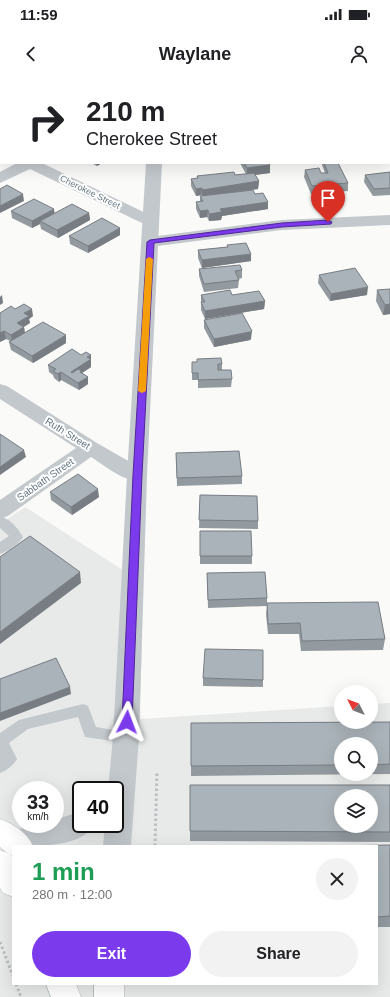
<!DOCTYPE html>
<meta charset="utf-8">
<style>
body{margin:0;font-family:Arial,sans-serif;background:#f2f2f2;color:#202124;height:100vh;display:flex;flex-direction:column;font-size:15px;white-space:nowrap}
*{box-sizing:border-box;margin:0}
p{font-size:13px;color:#757577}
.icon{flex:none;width:22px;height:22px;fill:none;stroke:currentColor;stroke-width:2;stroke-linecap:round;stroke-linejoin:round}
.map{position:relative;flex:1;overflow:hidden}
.panel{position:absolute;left:12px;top:765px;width:366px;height:140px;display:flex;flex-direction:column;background:#fff;border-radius:0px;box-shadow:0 4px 16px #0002}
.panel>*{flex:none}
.hud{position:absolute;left:0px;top:0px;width:390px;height:84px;box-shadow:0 4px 16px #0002;background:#fff;color:#202124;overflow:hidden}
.needle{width:26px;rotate:312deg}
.buttons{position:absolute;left:334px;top:605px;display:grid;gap:8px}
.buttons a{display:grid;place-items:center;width:44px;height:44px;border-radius:50%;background:#fff;box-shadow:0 4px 16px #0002;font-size:20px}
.speed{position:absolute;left:12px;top:701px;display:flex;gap:8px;font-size:20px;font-weight:700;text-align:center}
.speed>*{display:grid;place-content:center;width:52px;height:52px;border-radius:50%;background:#fff;box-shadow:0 4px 16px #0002;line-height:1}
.speed small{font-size:10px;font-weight:400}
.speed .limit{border:2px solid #111;border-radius:6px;background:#fff;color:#111}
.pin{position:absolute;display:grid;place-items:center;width:34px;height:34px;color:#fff;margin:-41px -17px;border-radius:50% 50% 50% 0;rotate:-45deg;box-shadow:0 0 4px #0007}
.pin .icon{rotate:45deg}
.me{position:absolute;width:44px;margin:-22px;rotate:3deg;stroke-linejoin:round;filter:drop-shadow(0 0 3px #0008)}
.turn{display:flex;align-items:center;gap:14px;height:84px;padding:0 20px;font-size:18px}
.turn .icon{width:52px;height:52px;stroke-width:2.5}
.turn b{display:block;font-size:28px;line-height:34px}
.round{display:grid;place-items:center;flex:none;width:42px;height:42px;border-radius:21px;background:#f2f2f2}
.headline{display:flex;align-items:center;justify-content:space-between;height:68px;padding:0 20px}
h1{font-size:24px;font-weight:700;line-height:30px;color:#1e9e55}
.action{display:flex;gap:8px;margin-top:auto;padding:8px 20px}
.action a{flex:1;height:46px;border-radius:24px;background:#7c3aed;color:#fff;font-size:16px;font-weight:700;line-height:46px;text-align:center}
.action a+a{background:#f2f2f2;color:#202124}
.status{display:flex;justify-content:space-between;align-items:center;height:28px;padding:0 20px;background:#fff;direction:ltr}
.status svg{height:11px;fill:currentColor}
header{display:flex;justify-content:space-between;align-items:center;height:52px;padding:0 20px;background:#fff;font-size:18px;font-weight:700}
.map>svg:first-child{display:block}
.built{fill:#e8e9e9;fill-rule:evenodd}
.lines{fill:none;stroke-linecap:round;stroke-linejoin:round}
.secondary-casing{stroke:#b3babf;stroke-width:1}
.path{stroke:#bbbfc2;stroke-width:3;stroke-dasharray:2.5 2.5;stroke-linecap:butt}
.service{fill:#c3c8cc;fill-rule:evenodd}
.minor{fill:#c3c8cc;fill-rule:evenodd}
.tertiary{fill:#c3c8cc;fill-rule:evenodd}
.secondary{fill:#fff;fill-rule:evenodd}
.wall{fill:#929a9f;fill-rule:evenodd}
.shaded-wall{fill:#777d82}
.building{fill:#aab3b9;stroke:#777d82;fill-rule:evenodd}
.route{fill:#7c3aed;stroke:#51269a}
.slow{fill:#f59e0b}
.labels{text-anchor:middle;stroke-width:4;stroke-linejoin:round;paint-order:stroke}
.far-street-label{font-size:9px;fill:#657683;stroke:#fff}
.street-label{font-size:10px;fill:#657683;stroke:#fff}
</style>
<div class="status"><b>11:59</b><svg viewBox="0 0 49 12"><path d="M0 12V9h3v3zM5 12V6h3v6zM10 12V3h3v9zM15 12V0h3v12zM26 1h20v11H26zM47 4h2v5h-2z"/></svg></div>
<header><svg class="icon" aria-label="back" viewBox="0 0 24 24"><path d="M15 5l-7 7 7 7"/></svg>Waylane<svg class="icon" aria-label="person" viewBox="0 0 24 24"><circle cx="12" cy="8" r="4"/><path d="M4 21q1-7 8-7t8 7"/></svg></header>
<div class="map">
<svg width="390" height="917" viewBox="0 0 390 917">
<rect width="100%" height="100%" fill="#fafaf8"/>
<!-- built -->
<path class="built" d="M 25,427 L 143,503 L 140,639 L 341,626 L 341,642 L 371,642 L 371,624 L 390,623 L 390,917 L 0,917 L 0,444 ZM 341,664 L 371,664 L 371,694 L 341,694 ZM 21,710 L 55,710 L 55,744 L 21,744 ZM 81,710 L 115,710 L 115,744 L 81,744 ZM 341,716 L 371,716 L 371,746 L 341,746 ZM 13,766 L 377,766 L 377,904 L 13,904 Z"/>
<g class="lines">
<defs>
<path id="secondary" d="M 0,739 C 14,744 27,753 33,766 L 13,766 L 13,776 L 11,775 L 13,779 L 13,817 L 3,813 L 0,808 L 0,770 L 7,773 L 0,767 Z
M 46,904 L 76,904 L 81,917 L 51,917 Z
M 94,904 L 124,904 L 124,917 L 94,917 Z"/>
</defs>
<!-- secondary casing -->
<use href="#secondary" class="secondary-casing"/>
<!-- path -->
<path class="path" d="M 155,766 L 157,691
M 0,862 L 13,896
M 16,904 L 21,917"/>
<!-- service -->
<path class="service" d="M 0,436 C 10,439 18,448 23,457 C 19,464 8,471 0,474 L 0,462 L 9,456 L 0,448 Z
M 83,624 L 88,626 L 96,647 L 131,653 L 134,657 L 131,661 L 126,663 L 85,657 L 78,637 L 28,649 L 9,663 L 17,679 C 13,686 7,690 0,693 L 0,653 L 19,640 Z"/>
<!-- minor -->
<path class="minor" d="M 0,64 L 1,64 L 1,74 L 0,73 Z
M 17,83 L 42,83 L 156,138 L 158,141 L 156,144 L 150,146 L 144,144 L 30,89 L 0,103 L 0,92 Z
M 390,135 L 390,145 L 282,150 L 150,167 L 144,166 L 142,162 L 144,158 L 150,157 L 282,140 Z
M 0,304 L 7,306 L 97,363 L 144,390 L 147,395 L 144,400 C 128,405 105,386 91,377 L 8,436 L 0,439 L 0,420 L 76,368 L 0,319 Z"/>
<!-- tertiary -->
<path class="tertiary" d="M 153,0 L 167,0 L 167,1 L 153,1 Z
M 146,83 L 162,83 L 147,395 L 139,657 L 131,766 L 103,766 L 105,744 L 115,744 L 115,710 L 108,710 L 113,657 L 127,395 Z
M 81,731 L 81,744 L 94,744 C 83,768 36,766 13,766 L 13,774 L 4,771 L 0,762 L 4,753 L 38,744 L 55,744 L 55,740 Z"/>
<!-- secondary -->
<use href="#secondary" class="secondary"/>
</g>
<!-- wall -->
<path class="wall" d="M 198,0 L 223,0 L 208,1 L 198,1 Z
M 389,8 L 390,8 L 390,30 L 389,30 Z
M 0,11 L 1,11 L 1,43 L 0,42 Z
M 91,83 L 102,83 L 97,86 Z
M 240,83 L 269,83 L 270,85 L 270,93 L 255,95 L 259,101 L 258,109 L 248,110 L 255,114 L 268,129 L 222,136 L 221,140 L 209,141 L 207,137 L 200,138 L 196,129 L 196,122 L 200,121 L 200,116 L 202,116 L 201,115 L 196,116 L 191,106 L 191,99 L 197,98 L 197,96 L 235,95 L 246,94 Z
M 322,83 L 338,83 L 348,103 L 348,111 L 311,114 L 304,97 L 305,90 L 321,93 L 325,93 L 322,85 Z
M 390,92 L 390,115 L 373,116 L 364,102 L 365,95 Z
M 11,131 L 54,133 L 89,133 L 90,140 L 58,158 L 41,149 L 40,144 L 32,148 L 12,138 Z
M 120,148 L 120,155 L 88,173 L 70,164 L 69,156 Z
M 227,165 L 251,181 L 202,188 L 198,178 L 198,170 L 227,167 Z
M 199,189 L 242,190 L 242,198 L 238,199 L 239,200 L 238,208 L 204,212 L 199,196 Z
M 319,195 L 367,215 L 330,221 L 318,203 Z
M 390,209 L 390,234 L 383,235 L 376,221 L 377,210 Z
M 201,215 L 232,215 L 265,221 L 264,229 L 205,239 L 201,230 Z
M 15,229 L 33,236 L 29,239 L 30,243 L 24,247 L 25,253 L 66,263 L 33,283 L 11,270 L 9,262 L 10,261 L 6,259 L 0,262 L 0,233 Z
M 204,240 L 251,259 L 250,260 L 214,267 L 204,248 Z
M 81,275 L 91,275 L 91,287 L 82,293 L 88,297 L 88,304 L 79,310 L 61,300 L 59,302 L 54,298 L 53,295 L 49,292 L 48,285 Z
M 192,282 L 222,284 L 222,290 L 232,299 L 231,307 L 198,308 L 198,300 L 192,300 Z
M 176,373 L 242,396 L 242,404 L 177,406 Z
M 50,412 L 99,417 L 72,435 L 51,420 Z
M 200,415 L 258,441 L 258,449 L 199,448 Z
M 200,451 L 252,476 L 252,484 L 200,484 Z
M 207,493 L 267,518 L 267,523 L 385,559 L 383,570 L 301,571 L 299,554 L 268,554 L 266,534 L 267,526 L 208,528 Z
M 203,598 L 263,600 L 263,607 L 203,606 Z
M 390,642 L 390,694 L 191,696 L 191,643 ZM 341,664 L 371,664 L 371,694 L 341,694 Z
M 190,705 L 390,705 L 390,762 L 190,761 Z
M 390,765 L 390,847 L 377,847 L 377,766 Z"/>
<!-- shaded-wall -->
<path class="shaded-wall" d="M 1,24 L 1,32 L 0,32 L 0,25 Z
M 96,83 L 102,83 L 97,86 Z
M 270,85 L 270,93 L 247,96 L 247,88 Z
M 259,101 L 258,109 L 202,117 L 202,110 Z
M 202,108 L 201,115 L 196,116 L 196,109 Z
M 23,114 L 24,121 L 0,133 L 0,126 Z
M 268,122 L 268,129 L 222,136 L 221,140 L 209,141 L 209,134 L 220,129 Z
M 54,129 L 55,136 L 40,141 L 40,144 L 32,148 L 32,141 Z
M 208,130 L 207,137 L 200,138 L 200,131 Z
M 89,133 L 90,140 L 58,158 L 57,150 Z
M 120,148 L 120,155 L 88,173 L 88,166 Z
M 251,174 L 251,181 L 202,188 L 202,180 Z
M 368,207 L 367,215 L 330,221 L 331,214 Z
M 2,215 L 3,223 L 0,225 L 0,217 Z
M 265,221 L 264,229 L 205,239 L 205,231 Z
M 390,224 L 390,234 L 383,235 L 385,225 Z
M 32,229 L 33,236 L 29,239 L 30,243 L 18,250 L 17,243 L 24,233 Z
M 24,247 L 25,255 L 12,262 L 11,255 Z
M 4,251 L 6,259 L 0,262 L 0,253 Z
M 252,251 L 251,259 L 250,260 L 214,267 L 214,259 Z
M 66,255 L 66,263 L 33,283 L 32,276 Z
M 91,275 L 91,287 L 73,299 L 71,292 L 87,277 Z
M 61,292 L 61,300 L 59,302 L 58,294 Z
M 88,297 L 88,304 L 79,310 L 78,303 Z
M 24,370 L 26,377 L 0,395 L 0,387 Z
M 98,409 L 99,417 L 72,435 L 71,427 Z
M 80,492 L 81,503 L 0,564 L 0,552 Z
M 70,607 L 71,614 L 0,641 L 0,633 Z"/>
<!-- building -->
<path class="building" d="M 85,0 L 105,0 L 105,1 L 84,1 Z
M 348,0 L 368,0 L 368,1 L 349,1 Z
M 389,8 L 390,8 L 390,23 L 389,23 Z
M 0,11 L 1,11 L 1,24 L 0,25 Z
M 0,30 L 1,30 L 1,36 L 0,35 Z
M 244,83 L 269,83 L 270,85 L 247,88 Z
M 324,83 L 338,83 L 348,103 L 312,106 L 305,90 L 319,88 L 321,93 L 328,93 Z
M 234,92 L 235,95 L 254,93 L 259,101 L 202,110 L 202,108 L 196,109 L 191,99 L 198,98 L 197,96 Z
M 390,92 L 390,108 L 374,109 L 365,95 Z
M 7,105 L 23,114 L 0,126 L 0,109 Z
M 253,110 L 255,114 L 263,113 L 268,122 L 220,129 L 222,132 L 209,134 L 208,130 L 200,131 L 196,122 L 203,121 L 200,116 Z
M 34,119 L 54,129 L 32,141 L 11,131 Z
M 72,124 L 89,133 L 57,150 L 40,141 Z
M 102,138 L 120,148 L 88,166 L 69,156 Z
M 246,163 L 251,174 L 202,180 L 198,170 L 228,167 L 227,165 Z
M 240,185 L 242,190 L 235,191 L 239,200 L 204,204 L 199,189 Z
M 355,188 L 368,207 L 331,214 L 319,195 Z
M 390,209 L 390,224 L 385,225 L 377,210 Z
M 230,210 L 232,215 L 259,211 L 265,221 L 205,231 L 201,222 L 205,222 L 201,215 Z
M 24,224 L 32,229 L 24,233 L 29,236 L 17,243 L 24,247 L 11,255 L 4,251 L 0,253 L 0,233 L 11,226 L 15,229 Z
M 242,233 L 252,251 L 250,252 L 214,259 L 204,240 Z
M 43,242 L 66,255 L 32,276 L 9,262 Z
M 72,269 L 81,275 L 86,272 L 91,275 L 87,277 L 91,279 L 71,292 L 72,293 L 78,289 L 82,291 L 80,292 L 88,297 L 78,303 L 61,292 L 58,294 L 53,291 L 56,289 L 48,285 Z
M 221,278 L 222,284 L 218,284 L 218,290 L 231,290 L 232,299 L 198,300 L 198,293 L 192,293 L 192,282 L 197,282 L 197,279 Z
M 0,354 L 24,370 L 0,387 Z
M 239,371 L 242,396 L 177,398 L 176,373 Z
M 78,394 L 98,409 L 71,427 L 50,412 Z
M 200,415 L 257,416 L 258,441 L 199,440 Z
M 200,451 L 251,451 L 252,476 L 200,476 Z
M 30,456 L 80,492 L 0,552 L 0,477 Z
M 265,492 L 267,518 L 208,520 L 207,493 Z
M 378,522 L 385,559 L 302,561 L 300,543 L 268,544 L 267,523 Z
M 205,569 L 263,570 L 263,600 L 203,598 Z
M 56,578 L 70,607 L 0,633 L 0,599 Z
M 390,642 L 390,684 L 371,685 L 371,664 L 341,664 L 341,685 L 191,686 L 191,643 Z
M 190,705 L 390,705 L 390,752 L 190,751 ZM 341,716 L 371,716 L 371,746 L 341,746 Z
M 390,765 L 390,836 L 377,837 L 377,766 L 329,766 Z"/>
<!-- route -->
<path class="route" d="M 328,140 L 332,142 L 331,144 L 282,147 L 154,163 L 142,395 L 132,642 L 131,645 L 127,646 L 123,645 L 122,642 L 133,395 L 147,162 L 150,160 L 282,143 Z"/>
<!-- slow -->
<path class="slow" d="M 149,177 L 153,179 L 146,311 L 142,313 L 138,311 L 146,179 Z"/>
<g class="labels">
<!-- far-street labels -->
<g class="far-street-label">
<text transform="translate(90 112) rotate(26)" y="3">Cherokee Street</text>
</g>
<!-- street labels -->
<g class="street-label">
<text transform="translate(68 353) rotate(32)" y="4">Ruth Street</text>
<text transform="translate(45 399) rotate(-35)" y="4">Sabbath Street</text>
</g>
</g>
</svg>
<div class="buttons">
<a><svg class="needle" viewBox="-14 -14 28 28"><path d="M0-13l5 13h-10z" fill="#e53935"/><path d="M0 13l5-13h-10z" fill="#757577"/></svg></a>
<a><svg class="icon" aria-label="search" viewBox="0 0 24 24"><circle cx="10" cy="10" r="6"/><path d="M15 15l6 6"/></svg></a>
<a><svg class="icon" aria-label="layers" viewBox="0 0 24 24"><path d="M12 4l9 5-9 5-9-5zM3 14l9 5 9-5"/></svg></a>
</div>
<div class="speed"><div>33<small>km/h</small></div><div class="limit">40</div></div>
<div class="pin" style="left:328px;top:142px;background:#d93025"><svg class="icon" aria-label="arrive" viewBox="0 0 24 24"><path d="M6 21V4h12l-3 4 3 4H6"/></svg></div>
<svg class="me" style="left:127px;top:642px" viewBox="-20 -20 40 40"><path d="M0-17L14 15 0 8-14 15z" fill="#7c3aed" stroke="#fff" stroke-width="4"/></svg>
<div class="hud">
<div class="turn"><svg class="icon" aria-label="right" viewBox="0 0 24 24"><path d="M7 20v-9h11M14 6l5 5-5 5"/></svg><div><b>210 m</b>Cherokee Street</div></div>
</div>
<section class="panel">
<div class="headline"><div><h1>1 min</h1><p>280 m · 12:00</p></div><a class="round"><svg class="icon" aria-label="close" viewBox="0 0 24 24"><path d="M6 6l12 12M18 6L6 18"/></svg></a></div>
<div class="action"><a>Exit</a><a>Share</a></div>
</section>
</div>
